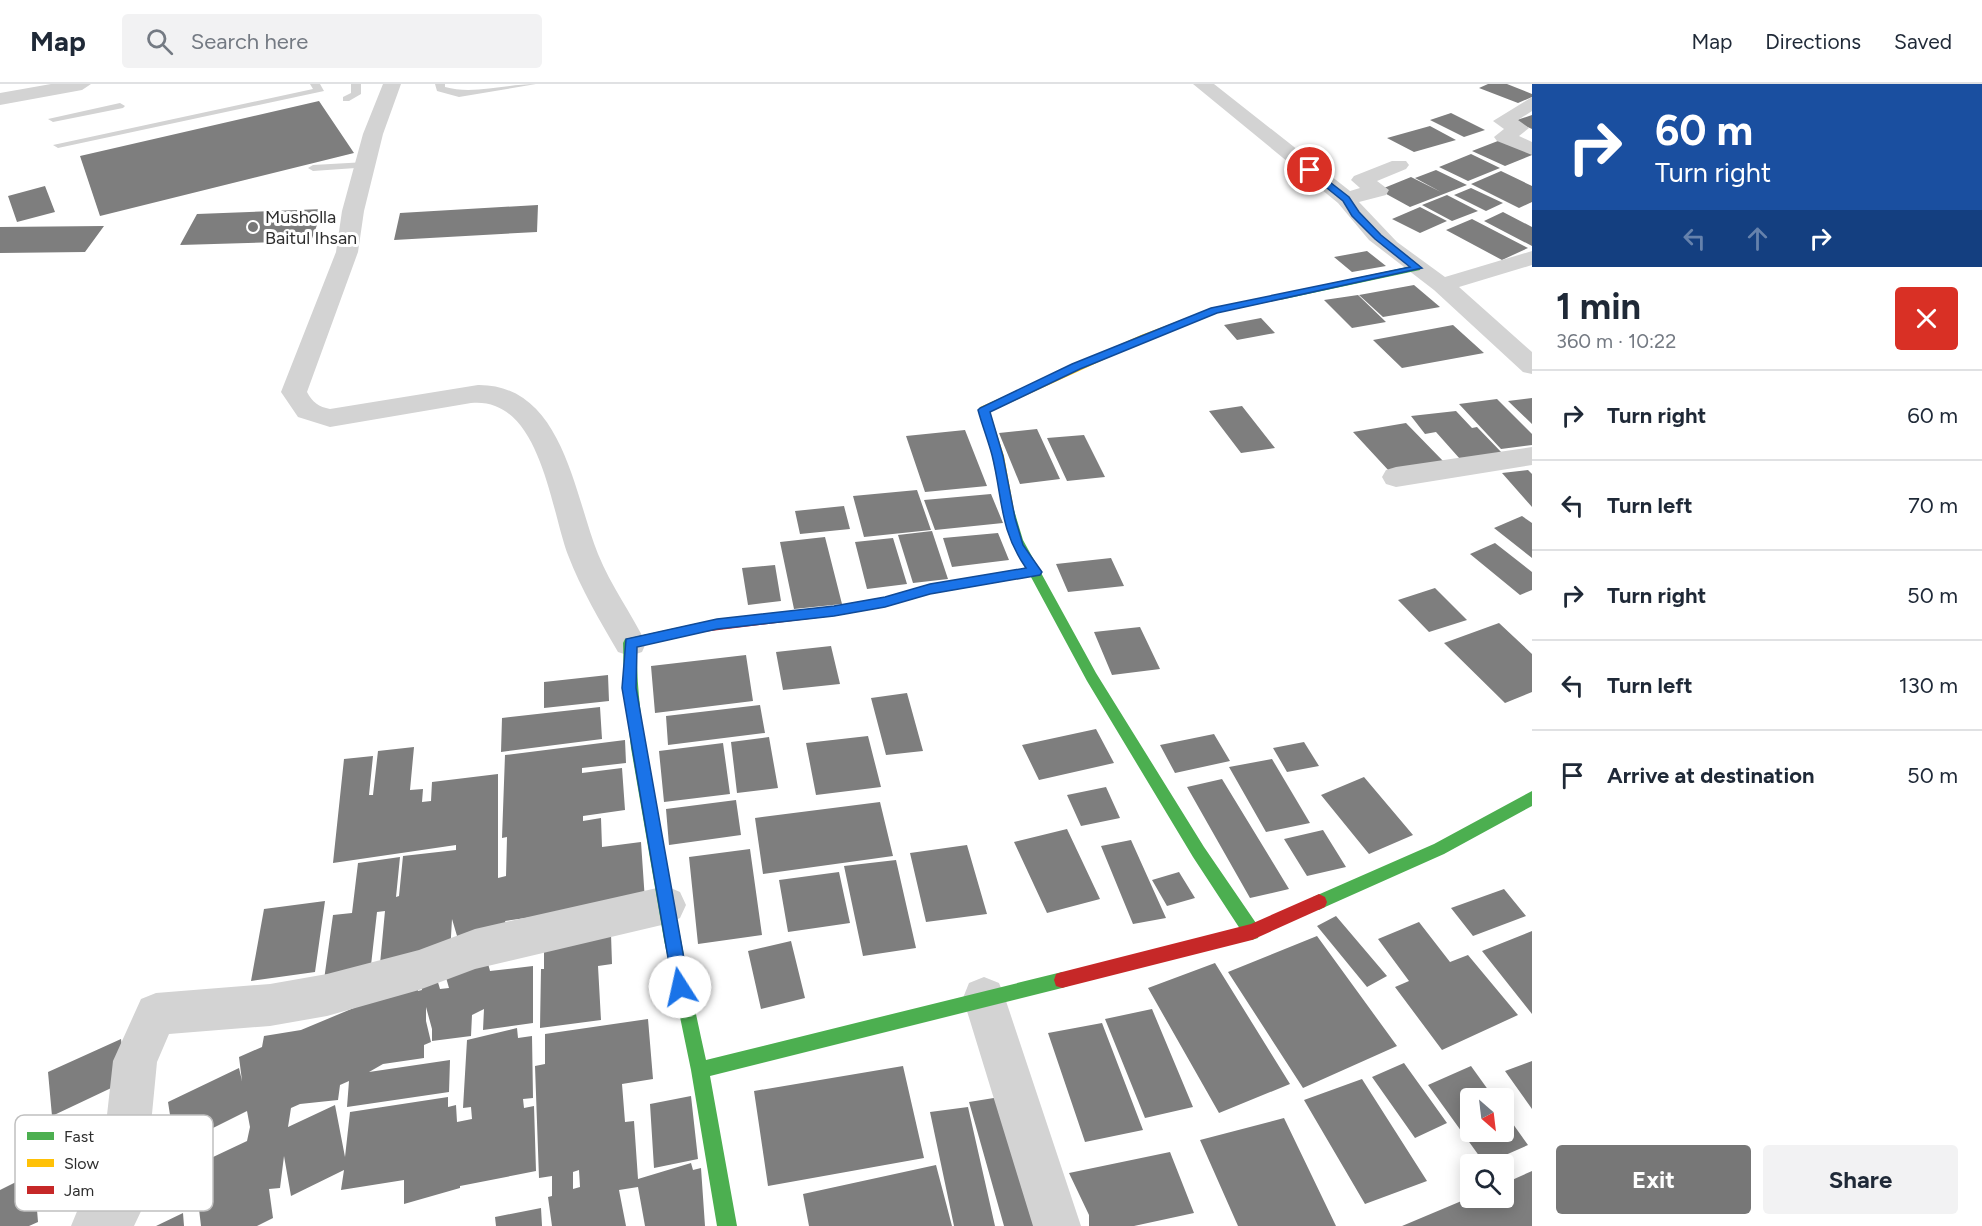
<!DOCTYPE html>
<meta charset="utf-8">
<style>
body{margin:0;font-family:Figtree,sans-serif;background:#f2f2f3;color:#1f2937;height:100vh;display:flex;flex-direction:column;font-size:22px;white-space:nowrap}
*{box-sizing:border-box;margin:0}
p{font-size:20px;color:#747a83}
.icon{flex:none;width:33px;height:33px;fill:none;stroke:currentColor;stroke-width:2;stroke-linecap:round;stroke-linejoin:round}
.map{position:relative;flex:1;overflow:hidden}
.drawer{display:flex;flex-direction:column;background:#fff;width:450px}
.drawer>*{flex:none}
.guide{background:#1a4fa0;color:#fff;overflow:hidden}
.needle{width:39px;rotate:152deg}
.controls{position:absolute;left:1460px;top:1004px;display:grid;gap:12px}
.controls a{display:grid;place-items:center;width:54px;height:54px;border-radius:6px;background:#fff;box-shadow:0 3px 15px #0003;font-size:30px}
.pin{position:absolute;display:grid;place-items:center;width:51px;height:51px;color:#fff;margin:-26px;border:3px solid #fff;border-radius:50%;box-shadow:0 2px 6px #0007}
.me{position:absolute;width:66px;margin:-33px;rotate:350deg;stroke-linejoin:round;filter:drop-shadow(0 0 4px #0008)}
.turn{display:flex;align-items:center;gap:21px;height:126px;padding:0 24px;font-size:27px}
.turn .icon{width:78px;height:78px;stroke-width:2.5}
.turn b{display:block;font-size:42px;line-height:51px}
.lanes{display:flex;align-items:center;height:57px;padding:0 24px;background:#0003;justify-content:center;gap:30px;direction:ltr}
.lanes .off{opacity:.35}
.round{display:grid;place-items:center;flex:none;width:63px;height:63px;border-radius:6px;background:#f2f2f3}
.headline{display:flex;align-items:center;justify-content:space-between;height:102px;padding:0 24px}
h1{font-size:36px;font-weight:700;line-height:45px}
.action{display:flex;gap:12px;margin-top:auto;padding:12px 24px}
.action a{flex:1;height:69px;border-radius:6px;background:#777;color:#fff;font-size:24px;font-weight:700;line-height:69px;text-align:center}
.action a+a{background:#f2f2f3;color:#1f2937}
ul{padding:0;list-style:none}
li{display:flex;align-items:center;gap:18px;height:90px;padding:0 24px;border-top:2px solid #e0e1e3}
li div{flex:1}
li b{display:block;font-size:22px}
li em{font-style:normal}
header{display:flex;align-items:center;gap:36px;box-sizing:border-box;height:84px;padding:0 30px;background:#fff;border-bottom:2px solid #e0e1e3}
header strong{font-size:28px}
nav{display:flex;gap:33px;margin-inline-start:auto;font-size:21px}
.search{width:420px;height:54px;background:#f2f2f3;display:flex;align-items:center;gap:15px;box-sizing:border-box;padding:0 21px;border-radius:6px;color:#747a83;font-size:22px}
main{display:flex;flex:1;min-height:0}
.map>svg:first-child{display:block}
.building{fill:#7e7e7e;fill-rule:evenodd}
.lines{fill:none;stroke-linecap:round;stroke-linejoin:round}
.lane{fill:#d3d3d3;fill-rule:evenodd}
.street{fill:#d3d3d3;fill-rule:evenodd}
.fast{fill:#4caf50;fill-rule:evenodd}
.slow{fill:#ffc107;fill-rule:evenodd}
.jam{fill:#c62828;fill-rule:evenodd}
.route{fill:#1a73e8;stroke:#114b97;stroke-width:1.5}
.poi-dot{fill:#777;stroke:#fff;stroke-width:2}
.labels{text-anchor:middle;stroke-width:6;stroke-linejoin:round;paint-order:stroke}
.far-poi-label{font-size:18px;fill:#2e2e2e;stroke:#fff;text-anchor:start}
.key{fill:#fff;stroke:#c0c0c0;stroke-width:1.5}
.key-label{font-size:16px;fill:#2e2e2e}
</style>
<header>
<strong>Map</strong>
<div class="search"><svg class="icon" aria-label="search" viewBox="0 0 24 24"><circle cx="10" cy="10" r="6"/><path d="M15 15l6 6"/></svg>Search here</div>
<nav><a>Map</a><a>Directions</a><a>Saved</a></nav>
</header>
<main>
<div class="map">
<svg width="1532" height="1142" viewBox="0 0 1532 1142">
<rect width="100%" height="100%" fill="#fff"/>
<!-- building -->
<path class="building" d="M 1488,0 L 1507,0 L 1532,10 L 1532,13 L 1518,19 L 1479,4 Z
M 319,17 L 354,69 L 100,132 L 80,72 Z
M 1451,29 L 1485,46 L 1464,53 L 1430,36 Z
M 1532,31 L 1532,45 L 1514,37 Z
M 1430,42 L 1456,56 L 1414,68 L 1387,54 Z
M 1503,55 L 1532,68 L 1532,71 L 1505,82 L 1472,67 Z
M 1471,70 L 1500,84 L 1468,97 L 1439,83 Z
M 1436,86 L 1467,101 L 1410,123 L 1379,106 L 1411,93 L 1441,108 L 1415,94 Z
M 1501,87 L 1532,102 L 1532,118 L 1519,124 L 1471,100 Z
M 45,102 L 55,128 L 17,138 L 8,112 Z
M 1471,104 L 1503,119 L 1486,127 L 1454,111 Z
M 1447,111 L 1478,127 L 1452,137 L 1422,121 Z
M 538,121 L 537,148 L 394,156 L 400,129 Z
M 1420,123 L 1447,137 L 1420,149 L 1392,135 Z
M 323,125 L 311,157 L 180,161 L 197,130 Z
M 1503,128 L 1532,143 L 1532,162 L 1484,137 Z
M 1472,135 L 1528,164 L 1502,176 L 1446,146 Z
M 104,142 L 85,168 L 0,169 L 0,143 Z
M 1367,167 L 1386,182 L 1352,188 L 1334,173 Z
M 1414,201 L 1440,223 L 1383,233 L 1359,211 Z
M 1358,211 L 1386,238 L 1352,244 L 1324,216 Z
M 1261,234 L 1275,249 L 1237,256 L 1224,241 Z
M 1453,241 L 1484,269 L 1402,284 L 1373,256 Z
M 1532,314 L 1532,340 L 1508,317 Z
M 1497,315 L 1532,350 L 1532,361 L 1501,365 L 1459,320 Z
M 1242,322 L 1275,364 L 1241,369 L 1209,327 Z
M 1456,327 L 1472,344 L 1477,343 L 1503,370 L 1460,375 L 1436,348 L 1425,350 L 1411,332 Z
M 1406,339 L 1444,378 L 1390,388 L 1353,348 Z
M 1037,345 L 1060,395 L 1020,400 L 999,349 Z
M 965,346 L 987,402 L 925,408 L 906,352 Z
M 1084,351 L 1105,393 L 1067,397 L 1047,354 Z
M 1528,386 L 1532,390 L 1532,423 L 1502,389 Z
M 917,406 L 931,446 L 864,453 L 853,412 Z
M 991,410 L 1003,439 L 935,446 L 924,416 Z
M 844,422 L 850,445 L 800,450 L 795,427 Z
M 1522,432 L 1532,439 L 1532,474 L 1494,444 Z
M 932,447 L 948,495 L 913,499 L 898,451 Z
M 998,449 L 1009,476 L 952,483 L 943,454 Z
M 825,453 L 842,520 L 794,525 L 780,458 Z
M 893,454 L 907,500 L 867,505 L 855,458 Z
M 1495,459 L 1532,488 L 1532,506 L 1520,511 L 1470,470 Z
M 1111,474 L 1124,502 L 1068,508 L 1056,480 Z
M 775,481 L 781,517 L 748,521 L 742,484 Z
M 1435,504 L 1467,536 L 1429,548 L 1398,516 Z
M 1499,539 L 1532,570 L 1532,608 L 1505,619 L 1444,559 Z
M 1140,543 L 1160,585 L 1112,591 L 1094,548 Z
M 831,562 L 840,600 L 783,606 L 776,568 Z
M 746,571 L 753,617 L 655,629 L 651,582 Z
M 608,591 L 609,617 L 544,624 L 544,598 Z
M 907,609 L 923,667 L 886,671 L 871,614 Z
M 760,621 L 765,649 L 668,661 L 666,632 Z
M 600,623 L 602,655 L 501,668 L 502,634 Z
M 1096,645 L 1114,679 L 1039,696 L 1022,661 Z
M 1214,650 L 1230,677 L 1175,689 L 1160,661 Z
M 868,652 L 881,703 L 816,711 L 806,659 Z
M 769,653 L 778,704 L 737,709 L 731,658 Z
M 625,656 L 626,679 L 582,684 L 582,689 L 622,684 L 625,726 L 583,732 L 583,737 L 601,734 L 602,763 L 641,758 L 645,817 L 505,837 L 507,842 L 460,862 L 452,835 L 450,870 L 380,880 L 385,827 L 377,828 L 370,890 L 324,896 L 333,831 L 352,829 L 358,779 L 400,773 L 396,813 L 399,812 L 403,772 L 456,766 L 456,761 L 333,779 L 344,675 L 373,672 L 369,711 L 373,711 L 378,667 L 414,663 L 410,706 L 423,705 L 422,718 L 431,717 L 432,698 L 498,690 L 498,794 L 506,792 L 507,753 L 502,754 L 505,671 Z
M 1304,658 L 1319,682 L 1287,688 L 1273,664 Z
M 723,659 L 730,710 L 664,718 L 659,667 Z
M 1272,675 L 1310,739 L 1266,748 L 1229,683 Z
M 1364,693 L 1413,751 L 1369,770 L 1321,711 Z
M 1222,695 L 1289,805 L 1250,814 L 1187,703 Z
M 1106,703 L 1120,734 L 1081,742 L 1067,711 Z
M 736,716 L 741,751 L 669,761 L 666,725 Z
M 880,718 L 893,772 L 763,790 L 755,734 Z
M 1067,745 L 1100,815 L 1047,829 L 1014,758 Z
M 1323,746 L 1346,783 L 1307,792 L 1284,755 Z
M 1131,756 L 1166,834 L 1133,840 L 1101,762 Z
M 967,761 L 987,830 L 926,838 L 910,769 Z
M 750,765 L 762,851 L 698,860 L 689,773 Z
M 896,776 L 916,864 L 863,872 L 844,782 Z
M 839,788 L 850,839 L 788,848 L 779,796 Z
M 1179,788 L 1195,814 L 1167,822 L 1152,796 Z
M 1504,805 L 1526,832 L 1473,852 L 1451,824 Z
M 325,817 L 315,888 L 251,897 L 264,825 Z
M 1336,832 L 1387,892 L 1367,903 L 1317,842 Z
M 1419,838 L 1450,878 L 1468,871 L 1518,931 L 1442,966 L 1395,903 L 1409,897 L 1378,855 Z
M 1532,847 L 1532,930 L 1482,867 Z
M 611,850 L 612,880 L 598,882 L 601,936 L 540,944 L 541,885 L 544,885 L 544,859 Z
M 1317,852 L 1397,962 L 1303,1004 L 1228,888 Z
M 791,857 L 805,914 L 761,925 L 748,867 Z
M 486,872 L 490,887 L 533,882 L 533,939 L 483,946 L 484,925 L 472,931 L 471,952 L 432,957 L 432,945 L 426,923 L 426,937 L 431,958 L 424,961 L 424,974 L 383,980 L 369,988 L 450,976 L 449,1008 L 347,1023 L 349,997 L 340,1001 L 338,1016 L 300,1020 L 291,1024 L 288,1043 L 335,1021 L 345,1073 L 350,1028 L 448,1013 L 448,1023 L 456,1021 L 457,1038 L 472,1035 L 471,1023 L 463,1024 L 467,956 L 517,944 L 518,954 L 532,952 L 533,1014 L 523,1015 L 524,1024 L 534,1022 L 536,1087 L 460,1102 L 460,1104 L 404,1120 L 404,1096 L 341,1106 L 344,1086 L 291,1112 L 284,1072 L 280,1104 L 269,1105 L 273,1134 L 257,1142 L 201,1142 L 194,1082 L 247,1057 L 250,1043 L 247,1027 L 175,1063 L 168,1018 L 239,984 L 242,997 L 239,973 L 262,963 L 264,952 L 301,946 L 416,898 L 418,907 L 422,906 L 421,902 L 437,895 L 440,905 L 449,904 L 445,890 Z
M 1215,879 L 1290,1000 L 1219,1029 L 1148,904 Z
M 1152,925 L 1193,1023 L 1145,1034 L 1105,935 Z
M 648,935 L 653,995 L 622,1000 L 625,1038 L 634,1037 L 638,1095 L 691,1079 L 693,1086 L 701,1084 L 705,1142 L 645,1142 L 638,1103 L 619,1106 L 626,1142 L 552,1142 L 548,1113 L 552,1112 L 552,1092 L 539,1094 L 535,982 L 545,980 L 545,950 ZM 579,1086 L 580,1103 L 573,1105 L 573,1088 Z
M 1102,939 L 1143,1046 L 1085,1058 L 1048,949 Z
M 121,955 L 126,997 L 52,1032 L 48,988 Z
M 1532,977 L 1532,1025 L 1505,987 Z
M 1404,979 L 1447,1039 L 1415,1054 L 1372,993 Z
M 903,982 L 924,1074 L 768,1102 L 754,1007 Z
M 1471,982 L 1494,1014 L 1470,1014 L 1470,1047 L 1503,1047 L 1503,1026 L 1528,1061 L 1485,1080 L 1428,1001 Z
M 1362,995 L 1427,1097 L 1365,1120 L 1304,1016 Z
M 691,1012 L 698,1075 L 654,1084 L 650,1020 Z
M 1000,1013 L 1035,1142 L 1004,1142 L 969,1018 Z
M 136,1019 L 142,1064 L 64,1102 L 60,1055 Z
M 968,1023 L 995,1142 L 954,1142 L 930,1028 Z
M 1284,1034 L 1336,1142 L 1238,1142 L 1200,1056 Z
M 1170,1068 L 1194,1129 L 1134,1142 L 1089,1142 L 1089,1131 L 1069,1089 Z
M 936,1081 L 952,1142 L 809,1142 L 803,1110 Z
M 1532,1087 L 1532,1142 L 1402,1142 L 1471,1113 L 1503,1113 L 1503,1100 Z
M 34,1089 L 38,1138 L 29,1142 L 0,1142 L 0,1106 Z
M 541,1124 L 542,1142 L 496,1142 L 495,1133 Z
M 183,1129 L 184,1142 L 156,1142 Z"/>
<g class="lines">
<!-- lane -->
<path class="lane" d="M 310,0 L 320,0 L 324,7 L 58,64 L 53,61 L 313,5 Z
M 351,0 L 361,0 L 361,10 L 349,17 L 343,17 L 343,13 L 351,9 Z
M 435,0 L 445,0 L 445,3 C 473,11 506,0 536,0 L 459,13 L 437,7 Z
M 120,19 L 125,22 L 123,24 L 53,38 L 48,35 Z
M 366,78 L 371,81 L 370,83 L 313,87 L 308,84 L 313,81 Z"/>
<!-- street -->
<path class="street" d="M 51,0 L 91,0 L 82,6 L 0,21 L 0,9 Z
M 383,0 L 401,0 L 383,50 L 364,127 L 358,168 L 307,308 C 312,318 319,323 330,325 L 478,301 C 563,300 574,411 598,470 C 611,502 631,529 646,559 L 642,568 L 630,572 L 618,568 C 600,537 581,505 568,471 C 550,423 540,312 471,319 L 330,343 L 298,333 L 281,308 L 336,168 L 342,127 L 363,50 Z
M 1193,0 L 1214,0 L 1350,107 L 1360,104 L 1351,96 L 1354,92 L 1392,77 L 1406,77 L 1409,81 L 1406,85 L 1377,97 L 1389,106 L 1386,111 L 1359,118 L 1397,158 L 1445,193 L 1532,167 L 1532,181 L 1459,203 L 1532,268 L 1532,290 L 1523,288 L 1434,206 L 1369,156 L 1338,119 Z
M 1532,13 L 1532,27 L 1518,36 L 1529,44 L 1519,52 L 1532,58 L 1532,71 L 1497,57 L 1494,53 L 1504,45 L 1493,37 Z
M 1532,363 L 1532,381 L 1396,403 L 1386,400 L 1382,393 L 1386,386 L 1396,383 Z
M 666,802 L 680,808 L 686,821 L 680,834 L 666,840 L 475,885 L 419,906 L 327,932 L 270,942 L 169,950 L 157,978 L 143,1123 L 134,1142 L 71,1142 L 78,1125 L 91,1119 L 98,1112 L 113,977 L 141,915 L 156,909 L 270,900 L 327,890 L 419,866 L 475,845 Z
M 984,893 L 999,899 L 1005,914 L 1081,1142 L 1033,1142 L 963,914 L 969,899 Z"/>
<!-- fast -->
<path class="fast" d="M 1417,181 L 1420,182 L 1420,186 L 1280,216 L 1275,213 L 1280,210 Z
M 1008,422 L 1014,426 L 1023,456 L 1096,589 L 1204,763 L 1258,842 L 1260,848 L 1258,854 L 1252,856 L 1246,854 L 1193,773 L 1087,597 L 1011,456 L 1002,426 Z
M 703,538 L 708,539 L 710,543 L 708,547 L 637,563 C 636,621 648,677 658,734 C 673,815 688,896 706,976 L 1062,888 L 1068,890 L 1070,896 L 1068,902 L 1062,904 L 710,992 L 737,1142 L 717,1142 L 691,986 L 664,856 L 631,664 L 624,601 L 623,559 L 625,555 Z
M 1532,707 L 1532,722 L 1444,770 L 1325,823 L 1319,826 L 1313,823 L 1311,818 L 1313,813 L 1434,760 Z"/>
<!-- slow -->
<path class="slow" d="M 1280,210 L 1285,213 L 1283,215 L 1217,229 L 1149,255 L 990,328 L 1004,372 L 1014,426 L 1008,430 L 1004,429 L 992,372 L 979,326 L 980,323 L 1141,251 L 1210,225 Z"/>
<!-- jam -->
<path class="jam" d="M 1036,483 L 1042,488 L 1040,491 L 930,510 L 885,523 L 834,532 L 703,548 L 696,543 L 703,538 L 834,522 L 885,513 L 930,500 Z
M 1319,810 L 1325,813 L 1327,818 L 1325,823 L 1252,856 L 1062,904 L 1056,902 L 1054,896 L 1056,890 L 1062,888 L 1251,840 Z"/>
</g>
<!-- route -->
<path class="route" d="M 1307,85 L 1313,85 L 1349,113 L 1359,128 L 1381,151 L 1422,184 L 1217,229 L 1080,285 L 990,328 L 1003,372 L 1015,434 L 1023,461 L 1042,488 L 1040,491 L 930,510 L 885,523 L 834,532 L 717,545 L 637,563 L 636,604 L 689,903 L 686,909 L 680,912 L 674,909 L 622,604 L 626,555 L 717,535 L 834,522 L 885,513 L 930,500 L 1026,484 C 999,445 1003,415 992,371 C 988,356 982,341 978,326 L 980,324 L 1072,280 L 1211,224 L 1410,183 L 1375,155 L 1352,132 L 1343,117 L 1307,88 Z"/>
<!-- markers -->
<circle class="poi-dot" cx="253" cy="143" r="6"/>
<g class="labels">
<!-- far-poi labels -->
<g class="far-poi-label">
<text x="265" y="139">Musholla<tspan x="265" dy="21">Baitul Ihsan</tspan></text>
</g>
</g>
<!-- legend -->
<rect x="15" y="1031" width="198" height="96" rx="9" class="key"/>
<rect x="27" y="1048" width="27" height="8" fill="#4caf50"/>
<rect x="27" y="1075" width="27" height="8" fill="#ffc107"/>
<rect x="27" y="1102" width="27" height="8" fill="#c62828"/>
<g class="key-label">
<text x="64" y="1058">Fast</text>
<text x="64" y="1085">Slow</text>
<text x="64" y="1112">Jam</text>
</g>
</svg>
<div class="controls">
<a><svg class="needle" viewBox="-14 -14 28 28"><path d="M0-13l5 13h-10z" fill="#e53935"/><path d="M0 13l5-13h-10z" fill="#747a83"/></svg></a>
<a><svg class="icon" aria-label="search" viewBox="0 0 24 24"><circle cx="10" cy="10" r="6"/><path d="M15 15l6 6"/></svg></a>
</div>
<div class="pin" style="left:1310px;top:86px;background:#d93025"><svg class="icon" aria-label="arrive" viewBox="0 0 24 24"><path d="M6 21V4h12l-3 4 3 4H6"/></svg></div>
<svg class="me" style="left:680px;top:903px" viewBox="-20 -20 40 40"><circle r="19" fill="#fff"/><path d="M0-13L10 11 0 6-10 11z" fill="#1a73e8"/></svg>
</div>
<section class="drawer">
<div class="guide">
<div class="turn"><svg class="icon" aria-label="right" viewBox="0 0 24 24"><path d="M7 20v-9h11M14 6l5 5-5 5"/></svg><div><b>60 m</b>Turn right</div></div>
<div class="lanes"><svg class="icon off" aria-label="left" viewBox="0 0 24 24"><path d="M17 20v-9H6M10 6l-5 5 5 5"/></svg><svg class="icon off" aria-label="ahead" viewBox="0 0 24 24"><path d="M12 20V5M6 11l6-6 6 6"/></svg><svg class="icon" aria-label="right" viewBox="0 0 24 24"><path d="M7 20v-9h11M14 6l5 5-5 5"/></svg></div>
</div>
<div class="headline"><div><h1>1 min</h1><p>360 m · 10:22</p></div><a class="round" style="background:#d93025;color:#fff"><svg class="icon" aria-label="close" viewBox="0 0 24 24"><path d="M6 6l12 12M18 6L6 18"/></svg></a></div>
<ul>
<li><svg class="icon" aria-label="right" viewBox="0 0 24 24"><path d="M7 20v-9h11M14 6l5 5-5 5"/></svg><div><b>Turn right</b></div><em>60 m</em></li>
<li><svg class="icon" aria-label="left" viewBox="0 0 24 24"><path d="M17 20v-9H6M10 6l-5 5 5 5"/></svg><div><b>Turn left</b></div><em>70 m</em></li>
<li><svg class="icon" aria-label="right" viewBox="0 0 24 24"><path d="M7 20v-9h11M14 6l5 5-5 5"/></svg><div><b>Turn right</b></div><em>50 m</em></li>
<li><svg class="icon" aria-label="left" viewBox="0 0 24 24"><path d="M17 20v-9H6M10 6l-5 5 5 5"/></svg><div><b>Turn left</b></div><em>130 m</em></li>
<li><svg class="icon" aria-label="arrive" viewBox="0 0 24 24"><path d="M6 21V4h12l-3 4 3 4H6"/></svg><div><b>Arrive at destination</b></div><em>50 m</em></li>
</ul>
<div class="action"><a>Exit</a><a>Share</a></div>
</section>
</main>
